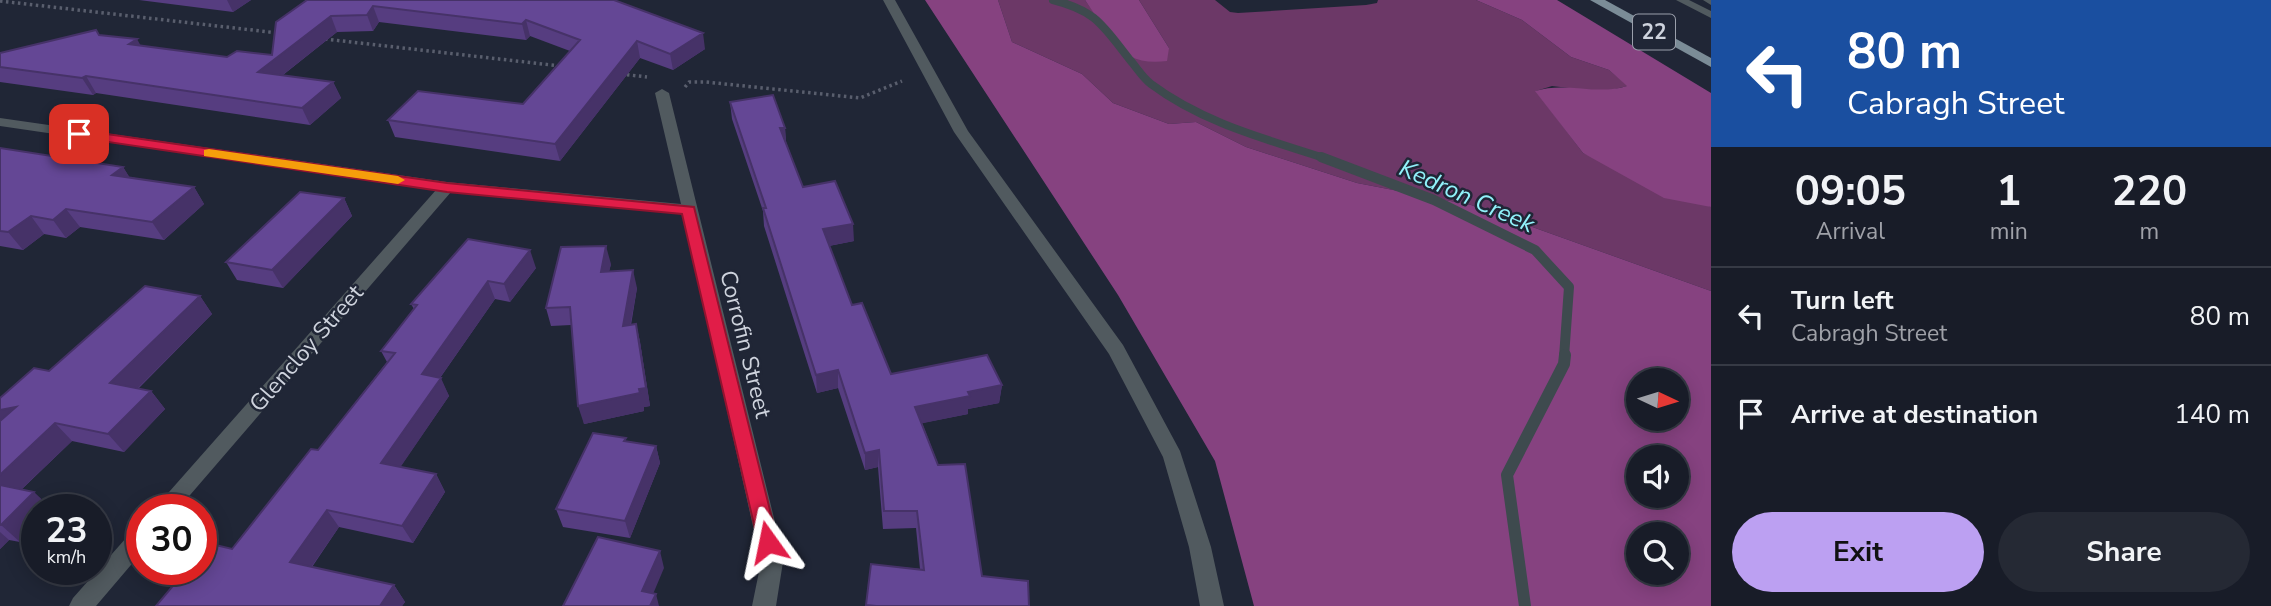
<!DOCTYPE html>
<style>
body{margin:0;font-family:"Nunito Sans",sans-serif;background:#252934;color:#f1f3f6;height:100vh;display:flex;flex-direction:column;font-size:26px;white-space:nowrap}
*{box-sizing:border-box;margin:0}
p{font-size:23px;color:#9fa1a8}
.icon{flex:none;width:38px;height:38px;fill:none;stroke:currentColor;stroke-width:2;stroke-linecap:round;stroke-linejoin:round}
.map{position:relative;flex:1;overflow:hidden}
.details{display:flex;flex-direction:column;background:#181c28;width:560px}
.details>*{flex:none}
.banner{background:#1a4fa0;color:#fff;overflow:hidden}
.needle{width:46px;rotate:94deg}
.controls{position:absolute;left:1626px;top:368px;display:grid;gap:14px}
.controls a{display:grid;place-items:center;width:63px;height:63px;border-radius:50%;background:#181c28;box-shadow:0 4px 18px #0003,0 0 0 2px #363a45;font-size:35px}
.speed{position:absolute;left:21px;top:494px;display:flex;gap:14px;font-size:35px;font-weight:700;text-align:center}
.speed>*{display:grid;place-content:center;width:91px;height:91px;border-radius:50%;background:#181c28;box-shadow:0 4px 18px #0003,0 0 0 2px #363a45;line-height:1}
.speed small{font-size:18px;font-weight:400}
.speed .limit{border:10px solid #d22;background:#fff;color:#111}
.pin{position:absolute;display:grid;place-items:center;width:60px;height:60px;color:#fff;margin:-30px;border-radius:14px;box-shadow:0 4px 10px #0006}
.me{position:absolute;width:77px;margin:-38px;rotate:348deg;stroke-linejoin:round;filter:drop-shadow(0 0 5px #0008)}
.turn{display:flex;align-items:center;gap:24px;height:147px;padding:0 21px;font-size:32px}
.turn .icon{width:91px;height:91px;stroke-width:2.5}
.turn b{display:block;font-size:49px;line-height:60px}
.eta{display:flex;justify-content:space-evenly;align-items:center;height:119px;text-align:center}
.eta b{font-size:42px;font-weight:700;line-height:49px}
.cta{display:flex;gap:14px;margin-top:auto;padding:14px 21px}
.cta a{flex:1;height:80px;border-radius:42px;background:#bca0f2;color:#111;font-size:28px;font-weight:700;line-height:80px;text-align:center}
.cta a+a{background:#252934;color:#f1f3f6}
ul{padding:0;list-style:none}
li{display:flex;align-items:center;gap:21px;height:98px;padding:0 21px;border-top:2px solid #363a45}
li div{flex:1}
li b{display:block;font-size:26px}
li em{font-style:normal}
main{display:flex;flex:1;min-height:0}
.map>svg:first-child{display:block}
.green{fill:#6c3867}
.forest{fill:#864280;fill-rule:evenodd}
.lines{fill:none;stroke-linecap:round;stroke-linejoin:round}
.stream-far2{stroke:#3e4a4e;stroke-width:8}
.stream-far1{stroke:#3e4a4e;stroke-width:10}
.stream{stroke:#3e4a4e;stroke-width:12}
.path{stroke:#595e6d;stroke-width:3.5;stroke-dasharray:2.5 3.5;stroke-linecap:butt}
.lane{fill:#515a5f;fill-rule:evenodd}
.street{fill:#515a5f;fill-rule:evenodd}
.primary{fill:#7b8c97;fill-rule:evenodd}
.wall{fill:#563d80}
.shaded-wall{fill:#463268}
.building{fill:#644795;stroke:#463268;stroke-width:2}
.route{fill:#e11d48;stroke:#92132f;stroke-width:2}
.slow{fill:#f59e0b}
.labels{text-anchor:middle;stroke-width:5;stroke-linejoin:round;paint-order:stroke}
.shield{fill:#202636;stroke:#9a9fab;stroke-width:2}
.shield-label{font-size:21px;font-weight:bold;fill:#ced3dd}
.street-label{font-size:23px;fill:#ced3dd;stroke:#202636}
.water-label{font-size:24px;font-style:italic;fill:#91f2fa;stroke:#202636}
</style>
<main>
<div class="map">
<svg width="1711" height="606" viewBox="0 0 1711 606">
<rect width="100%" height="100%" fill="#202636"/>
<!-- green -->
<path class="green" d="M 998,0 L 1085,0 L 1120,50 L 1169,48 L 1139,0 L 1215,0 L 1230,12 L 1238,13 L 1366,5 L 1377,3 L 1378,0 L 1476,0 L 1522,20 L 1571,57 L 1609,70 L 1628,86 L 1602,92 L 1552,86 L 1536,91 L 1583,153 L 1711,207 L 1711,291 L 1471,205 L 1357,183 L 1246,147 L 1196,122 L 1169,124 L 1113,103 L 1082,74 L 1012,42 Z"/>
<!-- forest -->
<path class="forest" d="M 925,0 L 998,0 L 1012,42 L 1082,74 L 1113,103 L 1169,124 L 1196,122 L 1246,147 L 1357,183 L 1471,205 L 1711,291 L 1711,606 L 1254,606 L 1215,461 L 1118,295 ZM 1638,380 L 1676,380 L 1676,418 L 1638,418 ZM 1638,457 L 1676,457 L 1676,495 L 1638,495 ZM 1638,534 L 1676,534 L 1676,572 L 1638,572 Z
M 1085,0 L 1139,0 L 1169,48 L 1167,61 C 1117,67 1110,36 1085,0 Z
M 1476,0 L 1557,0 L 1711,93 L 1711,207 L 1664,198 L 1583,153 L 1535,91 C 1566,81 1597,96 1627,86 L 1609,70 L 1571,57 L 1522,20 Z"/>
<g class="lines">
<!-- stream-far2 -->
<path class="stream-far2" d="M 1053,0 C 1097,11 1103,26 1130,60 C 1137,68 1143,78 1151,84 C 1203,123 1266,139 1327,159"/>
<!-- stream-far1 -->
<path class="stream-far1" d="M 1321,157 L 1434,200 L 1535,250 L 1569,287 L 1564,357"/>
<!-- stream -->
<path class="stream" d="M 1525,606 L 1507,475 L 1564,364 L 1565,355"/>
<!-- path -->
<path class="path" d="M 0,1 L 278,33
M 325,39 L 560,66
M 621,74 L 647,77
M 685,87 L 689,82 L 706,82 L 860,98 L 902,81"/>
<!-- lane -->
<path class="lane" d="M 1676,0 L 1689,0 L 1711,11 L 1711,18 Z
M 1703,0 L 1711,0 L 1711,5 Z"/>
<!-- street -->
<path class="street" d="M 883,0 L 895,0 L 968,131 L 1123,345 L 1180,451 L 1211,547 L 1224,606 L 1200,606 L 1189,547 L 1163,457 L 1109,354 L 954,132 Z
M 662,89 L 669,93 L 775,522 L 783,562 L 776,606 L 752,606 L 761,562 L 683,214 L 451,192 L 178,509 L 154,509 L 436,190 L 0,126 L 0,118 L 447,182 L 681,204 L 655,93 Z
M 142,527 L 142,552 L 96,606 L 69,606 L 73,598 L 134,529 Z"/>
<!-- primary -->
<path class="primary" d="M 1590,0 L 1605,0 L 1711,58 L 1711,67 Z"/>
</g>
<!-- wall -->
<path class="wall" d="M 139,0 L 251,0 L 233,12 Z
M 307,0 L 614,0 L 705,49 L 673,70 L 640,58 L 560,161 L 395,137 L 388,120 L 523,104 L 570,51 L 530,36 L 526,40 L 379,22 L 373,31 L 337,32 L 283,75 L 333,82 L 341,98 L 310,125 L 96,93 L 93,95 L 0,82 L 0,53 L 99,35 L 141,46 L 227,57 L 272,55 Z
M 730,102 L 785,128 L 786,142 L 803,187 L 854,241 L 829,246 L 852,305 L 891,374 L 1002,385 L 999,403 L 968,409 L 968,414 L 922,423 L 982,576 L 1029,606 L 866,606 L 871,564 L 920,569 L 916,528 L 883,529 L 878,467 L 865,470 L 838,388 L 817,393 L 764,226 L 763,211 L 732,119 Z
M 0,148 L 123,167 L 129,177 L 194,187 L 204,204 L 164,240 L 80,227 L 66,238 L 44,234 L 23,250 L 0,246 Z
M 344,198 L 352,216 L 283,288 L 237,280 L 226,262 Z
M 468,239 L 536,268 L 510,302 L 495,299 L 440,378 L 449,396 L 400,467 L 436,474 L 445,492 L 413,543 L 339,527 L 312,567 L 394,585 L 405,602 L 402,606 L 156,606 L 232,549 L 318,450 L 387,362 L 381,351 L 414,309 L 411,304 Z
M 611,264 L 609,271 L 637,288 L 631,325 L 636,324 L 640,342 L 650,406 L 644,407 L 644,411 L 584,424 L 571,325 L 551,326 L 546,308 Z
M 200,296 L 212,314 L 138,389 L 151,391 L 165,409 L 124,452 L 72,441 L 21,490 L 20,542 L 9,540 L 0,549 L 0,398 L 49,371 Z
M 627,441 L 656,446 L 660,463 L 630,538 L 563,527 L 556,509 Z"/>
<!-- shaded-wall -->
<path class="shaded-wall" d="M 227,0 L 251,0 L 233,12 Z
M 373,6 L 379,22 L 373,31 L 367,15 Z
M 331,16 L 337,32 L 266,88 L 258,72 Z
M 526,20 L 530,36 L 526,40 L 522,24 Z
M 703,33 L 705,49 L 673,70 L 670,54 Z
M 137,39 L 146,55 L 129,44 Z
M 637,41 L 640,58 L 560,161 L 555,144 Z
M 86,76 L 96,93 L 93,95 L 82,78 Z
M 333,82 L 341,98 L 310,125 L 302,108 Z
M 780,128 L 785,128 L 786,145 Z
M 123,167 L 134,184 L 112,175 Z
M 194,187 L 204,204 L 164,240 L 152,222 Z
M 344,198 L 352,216 L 283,288 L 272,270 Z
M 66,209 L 80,227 L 66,238 L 53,220 Z
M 31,216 L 44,234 L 23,250 L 8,232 Z
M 853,224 L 854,241 L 823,247 L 823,229 Z
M 606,246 L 611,264 L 605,289 L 601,272 Z
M 530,250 L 536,268 L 510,302 L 504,284 Z
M 633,270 L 637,288 L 627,344 L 623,326 Z
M 488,281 L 495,299 L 430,392 L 422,374 Z
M 200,296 L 212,314 L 125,401 L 110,383 Z
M 636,324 L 640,342 L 650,406 L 644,407 L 644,411 L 584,424 L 578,406 Z
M 838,370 L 838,388 L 817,393 L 816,375 Z
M 441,378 L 449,396 L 391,481 L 381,463 Z
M 1002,385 L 999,403 L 968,409 L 968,414 L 914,425 L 915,407 L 968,392 Z
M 151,391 L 165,409 L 124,452 L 108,434 Z
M 16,407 L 0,430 L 0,410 Z
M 55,423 L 72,441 L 10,500 L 0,491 L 0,475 Z
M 656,446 L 660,463 L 630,538 L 625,521 Z
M 879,450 L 878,467 L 865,470 L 865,453 Z
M 436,474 L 445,492 L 413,543 L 402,526 Z
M 34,492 L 52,509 L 37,509 L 37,526 L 20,542 L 1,525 Z
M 327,510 L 339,527 L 303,579 L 290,562 Z
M 0,532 L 9,540 L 0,549 Z
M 660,551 L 664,568 L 648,606 L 642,591 Z
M 394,585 L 405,602 L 402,606 L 380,606 Z
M 656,594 L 659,606 L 650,606 Z"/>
<!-- building -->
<path class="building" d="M 307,0 L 614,0 L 703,33 L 670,54 L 637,41 L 555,144 L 388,120 L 418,91 L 523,104 L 580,40 L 526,20 L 522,24 L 373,6 L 367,15 L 331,16 L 258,72 L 333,82 L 302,108 L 86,76 L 82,78 L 0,67 L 0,53 L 96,30 L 99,35 L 137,39 L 129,44 L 227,57 L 237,51 L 272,55 L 276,22 Z
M 773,95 L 785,128 L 780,128 L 803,187 L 835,181 L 853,224 L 823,229 L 852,305 L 862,303 L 891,374 L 987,355 L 1002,385 L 968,392 L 970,396 L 915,407 L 938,465 L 965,464 L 982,576 L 1028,581 L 1029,606 L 876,606 L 866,605 L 871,564 L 924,570 L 917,511 L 884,511 L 879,450 L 865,453 L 838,370 L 816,375 L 763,208 L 766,208 L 730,102 Z
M 0,148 L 123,167 L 112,175 L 194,187 L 152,222 L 66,209 L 53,220 L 31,216 L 8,232 L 0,231 Z
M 300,192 L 344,198 L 272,270 L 226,262 Z
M 468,239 L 530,250 L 504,284 L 488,281 L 422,374 L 441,378 L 381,463 L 436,474 L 402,526 L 327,510 L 290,562 L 394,585 L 380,606 L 156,606 L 187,569 L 201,569 L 201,551 L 207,543 L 232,549 L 311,449 L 318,450 L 395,353 L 381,351 L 417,305 L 411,304 Z
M 606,246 L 601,272 L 633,270 L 623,326 L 636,324 L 646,388 L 639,389 L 640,393 L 578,406 L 570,307 L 546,308 L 561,247 Z
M 145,286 L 200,296 L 110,383 L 151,391 L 108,434 L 55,423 L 0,475 L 0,421 L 16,407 L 0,410 L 0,398 L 34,368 L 49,371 Z
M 593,433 L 626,438 L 624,441 L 656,446 L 625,521 L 556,509 Z
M 0,485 L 34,492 L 1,525 L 0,525 Z
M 598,537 L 660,551 L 642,591 L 656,594 L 650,606 L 563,606 Z"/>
<!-- route -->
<path class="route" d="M 79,130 L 447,183 L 694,207 L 778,542 L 775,548 L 768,551 L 761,548 L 758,542 L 682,214 L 447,192 L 74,137 L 74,131 Z"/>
<!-- slow -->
<path class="slow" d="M 209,149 L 398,176 L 405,180 L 398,184 L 204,156 L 204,150 Z"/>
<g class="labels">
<!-- shield labels -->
<rect class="shield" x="1633" y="14.5" width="42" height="35" rx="5"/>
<g class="shield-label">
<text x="1654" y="39">22</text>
</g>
<!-- street labels -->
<g class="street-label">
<text transform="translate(746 344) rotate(76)" y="8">Corrofin Street</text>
<text transform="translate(306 348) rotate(-49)" y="8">Glencloy Street</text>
</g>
<!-- water labels -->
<g class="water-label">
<text transform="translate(1467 196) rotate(24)" y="8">Kedron Creek</text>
</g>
</g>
</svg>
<div class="controls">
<a><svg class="needle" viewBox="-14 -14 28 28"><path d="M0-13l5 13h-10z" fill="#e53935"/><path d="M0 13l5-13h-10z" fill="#9fa1a8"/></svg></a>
<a><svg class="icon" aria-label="sound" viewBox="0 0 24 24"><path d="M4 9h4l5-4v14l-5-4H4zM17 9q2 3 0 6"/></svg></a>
<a><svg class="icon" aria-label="search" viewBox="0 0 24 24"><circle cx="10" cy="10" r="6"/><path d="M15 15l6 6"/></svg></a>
</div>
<div class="speed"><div>23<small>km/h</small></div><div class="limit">30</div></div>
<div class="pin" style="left:79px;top:134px;background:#d93025"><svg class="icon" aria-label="arrive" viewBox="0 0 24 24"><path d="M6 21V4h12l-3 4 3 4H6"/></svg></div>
<svg class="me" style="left:768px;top:542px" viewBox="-20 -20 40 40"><path d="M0-17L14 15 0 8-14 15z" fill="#e11d48" stroke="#fff" stroke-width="4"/></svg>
</div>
<section class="details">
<div class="banner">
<div class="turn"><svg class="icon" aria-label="left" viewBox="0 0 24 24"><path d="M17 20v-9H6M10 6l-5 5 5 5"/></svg><div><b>80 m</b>Cabragh Street</div></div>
</div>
<div class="eta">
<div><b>09:05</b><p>Arrival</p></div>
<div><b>1</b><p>min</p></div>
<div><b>220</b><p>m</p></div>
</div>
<ul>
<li><svg class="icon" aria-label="left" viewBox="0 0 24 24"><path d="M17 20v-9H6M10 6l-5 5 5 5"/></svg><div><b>Turn left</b><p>Cabragh Street</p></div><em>80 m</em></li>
<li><svg class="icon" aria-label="arrive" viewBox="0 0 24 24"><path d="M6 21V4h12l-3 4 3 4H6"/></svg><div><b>Arrive at destination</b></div><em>140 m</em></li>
</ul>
<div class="cta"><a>Exit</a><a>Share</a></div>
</section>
</main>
